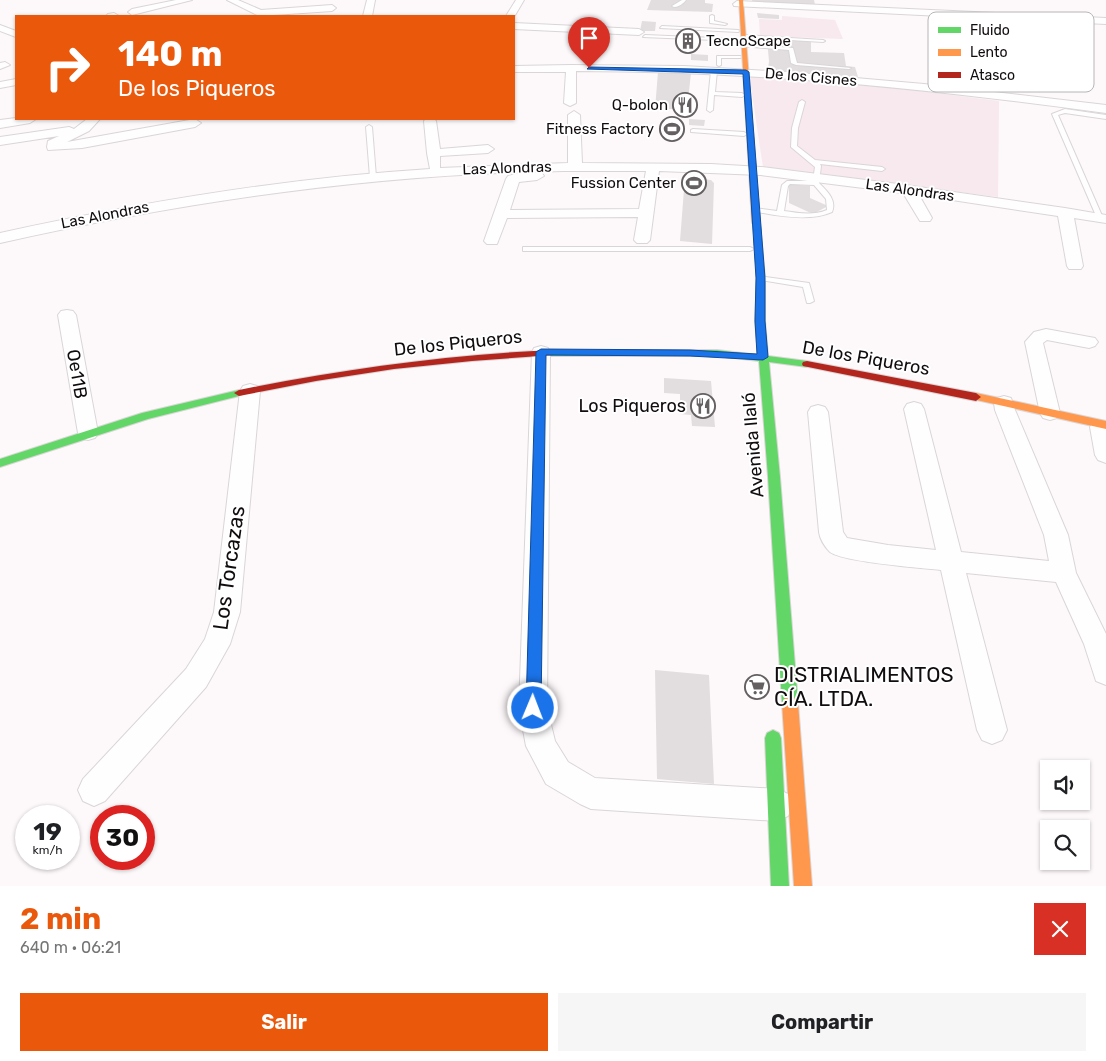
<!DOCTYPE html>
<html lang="es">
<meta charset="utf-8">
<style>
body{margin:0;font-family:Rubik,sans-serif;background:#f6f6f6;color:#202124;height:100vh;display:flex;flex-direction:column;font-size:19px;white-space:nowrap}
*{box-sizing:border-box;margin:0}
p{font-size:16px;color:#757577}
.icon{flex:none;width:28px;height:28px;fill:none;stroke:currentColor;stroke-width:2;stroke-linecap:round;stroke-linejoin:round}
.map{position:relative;height:886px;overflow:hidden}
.side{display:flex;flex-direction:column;background:#fff;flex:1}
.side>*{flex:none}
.guide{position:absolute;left:15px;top:15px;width:500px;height:105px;border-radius:0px;box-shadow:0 1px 4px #0004;background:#ea580c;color:#fff;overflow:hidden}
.tools{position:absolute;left:1040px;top:760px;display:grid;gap:10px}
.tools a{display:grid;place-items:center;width:50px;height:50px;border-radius:0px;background:#fff;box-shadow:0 1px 4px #0004;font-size:25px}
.speed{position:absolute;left:15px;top:805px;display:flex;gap:10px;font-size:25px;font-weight:700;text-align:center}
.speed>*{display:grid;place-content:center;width:65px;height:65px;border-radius:50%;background:#fff;box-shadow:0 1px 4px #0004;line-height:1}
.speed small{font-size:12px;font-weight:400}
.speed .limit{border:8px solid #d22;background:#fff;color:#111}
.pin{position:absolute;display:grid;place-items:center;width:42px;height:42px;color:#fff;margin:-51px -21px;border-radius:50% 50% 50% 0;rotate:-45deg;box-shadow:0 0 5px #0007}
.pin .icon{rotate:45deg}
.me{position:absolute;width:55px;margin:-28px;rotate:1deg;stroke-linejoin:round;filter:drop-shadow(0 0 4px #0008)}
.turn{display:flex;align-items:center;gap:18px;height:105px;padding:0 20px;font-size:22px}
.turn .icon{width:65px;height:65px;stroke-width:2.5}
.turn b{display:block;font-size:35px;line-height:42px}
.round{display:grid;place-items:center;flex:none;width:52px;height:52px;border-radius:0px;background:#f6f6f6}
.headline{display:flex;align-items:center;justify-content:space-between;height:85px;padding:0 20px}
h1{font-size:30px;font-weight:700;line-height:38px;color:#ea580c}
.primary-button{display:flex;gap:10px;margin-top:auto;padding:10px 20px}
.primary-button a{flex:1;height:58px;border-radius:0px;background:#ea580c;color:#fff;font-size:20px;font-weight:700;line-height:58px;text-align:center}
.primary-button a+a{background:#f6f6f6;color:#202124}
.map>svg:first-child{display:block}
.built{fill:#f7e9ed}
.building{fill:#e2ddde}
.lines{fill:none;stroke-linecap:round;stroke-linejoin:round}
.lane-casing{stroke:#dad6d7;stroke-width:2}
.street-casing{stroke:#dad6d7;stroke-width:2}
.fast-casing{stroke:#dad6d7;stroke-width:2}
.slow-casing{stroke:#dad6d7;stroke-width:2}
.jam-casing{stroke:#dad6d7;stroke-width:2}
.lane{fill:#fffefe;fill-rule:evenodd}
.street{fill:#fffefe;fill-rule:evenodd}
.fast{fill:#63d668;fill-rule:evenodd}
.slow{fill:#ff974d;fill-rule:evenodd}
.jam{fill:#b3261e;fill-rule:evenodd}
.route{fill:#1a73e8;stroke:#114b97}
.labels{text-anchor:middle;stroke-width:4;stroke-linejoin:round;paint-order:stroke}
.far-poi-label{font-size:15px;fill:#110c0e;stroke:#fff;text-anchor:end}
.far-street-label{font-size:15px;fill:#110c0e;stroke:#fff}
.street-label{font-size:18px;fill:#110c0e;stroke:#fff}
.poi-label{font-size:18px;fill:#110c0e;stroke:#fff;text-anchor:end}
.near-street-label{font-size:21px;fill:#110c0e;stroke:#fff}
.near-poi-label{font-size:21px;fill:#110c0e;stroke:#fff;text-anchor:start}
.key{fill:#fff;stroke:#b8b6b7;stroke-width:1}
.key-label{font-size:14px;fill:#110c0e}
</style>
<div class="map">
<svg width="1106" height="886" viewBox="0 0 1106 886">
<rect width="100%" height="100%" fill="#fdf8f9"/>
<!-- built -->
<path class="built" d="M 782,16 L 835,20 L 843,39 L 760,36 L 759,19 L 782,20 Z
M 749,74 L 872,85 L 999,101 L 998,197 L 763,167 Z"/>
<!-- building -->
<path class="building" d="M 651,0 L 705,0 L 705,3 L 713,4 L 712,12 L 647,10 Z
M 752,0 L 814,0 L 815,5 L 752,3 Z
M 757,13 L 779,15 L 779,19 L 758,18 Z
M 642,21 L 656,22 L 655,31 L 640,31 Z
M 683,38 L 694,39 L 694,44 L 682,44 Z
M 767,39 L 811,41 L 811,52 L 844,53 L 846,66 L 855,67 L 858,77 L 768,70 L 769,61 Z
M 691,54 L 708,55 L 708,61 L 691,60 Z
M 658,72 L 691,73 L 687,109 L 655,109 Z
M 689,119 L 705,120 L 704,126 L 689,125 Z
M 685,177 L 711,180 L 714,183 L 712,244 L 680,241 Z
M 789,184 L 810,186 L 810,198 L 828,206 L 813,214 L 789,203 Z
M 664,378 L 711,381 L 715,427 L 692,426 L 691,415 L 680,414 L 680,394 L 664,393 Z
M 655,670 L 709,675 L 714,784 L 657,779 Z"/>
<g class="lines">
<defs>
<path id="lane" d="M 682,0 L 686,0 C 683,4 676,9 672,6 Z
M 712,15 L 714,16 L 714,21 L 727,24 L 725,25 L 710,23 L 710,16 Z
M 662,26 L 738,30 L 740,31 L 738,32 L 660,28 Z
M 645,35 L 739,39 L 741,40 L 739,41 L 643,37 Z
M 744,35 L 823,40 L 825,41 L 823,42 L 742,37 Z
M 744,44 L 793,48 L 797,63 L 851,68 L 849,69 L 796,65 L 791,63 L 789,50 L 742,46 Z
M 717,56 L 740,56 L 742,57 L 740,58 L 721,58 L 721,65 L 719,66 L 717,65 Z
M 714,69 L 717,71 L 715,92 L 742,93 L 745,95 L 742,97 L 714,95 L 713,110 L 710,112 L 707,110 L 711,71 Z
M 802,100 L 805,102 L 798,128 L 797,146 L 815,160 L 882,167 L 885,169 L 882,171 L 820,164 L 821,166 L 819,183 C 827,191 837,200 832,212 C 810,222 776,216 753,211 L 753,209 L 755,208 L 777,211 L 782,185 L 787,181 L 813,181 L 815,167 L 791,147 L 792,128 L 799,102 ZM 790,184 L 814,185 L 826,199 L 827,210 C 813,216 798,213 784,211 L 788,186 Z
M 1065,109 L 1106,115 L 1106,119 L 1065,113 L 1058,115 L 1103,218 L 1102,219 L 1097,218 L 1052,114 Z
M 369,125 L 372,127 L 376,177 L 373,179 L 370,177 L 366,127 Z
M 693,129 L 744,132 L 747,134 L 744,136 L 691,132 L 691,130 Z
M 523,247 L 750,247 L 754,249 L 750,251 L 523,251 Z
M 758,276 L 809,283 L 814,301 L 810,303 L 807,303 L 803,287 L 761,280 L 757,278 Z"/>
<path id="street" d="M 176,0 L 192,0 L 132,15 L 128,12 L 132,9 Z
M 227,0 L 238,0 L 261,10 L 332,5 L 336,8 L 332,11 L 259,16 Z
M 367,0 L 375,0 L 372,16 L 363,16 Z
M 516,0 L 524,0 L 514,17 L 506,16 Z
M 737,1 L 1106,18 L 1106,24 L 734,6 L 733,4 Z
M 114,13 L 119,16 L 106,16 L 108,14 Z
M 514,23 L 639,29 L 644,32 L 639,35 L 514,29 Z
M 0,25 L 16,31 L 16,37 L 0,31 Z
M 5,62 L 10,65 L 0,69 L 0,63 Z
M 571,65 L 684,66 L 787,72 L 924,84 L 1106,105 L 1106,113 C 930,89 754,71 576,71 L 576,103 L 570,106 L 564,103 L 566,72 L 514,72 L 514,66 Z
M 16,79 L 16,85 L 0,88 L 0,82 Z
M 574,111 L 580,115 L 582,163 L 711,164 L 761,167 L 898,184 L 1065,208 L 1106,215 L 1106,223 L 1074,218 L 1083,266 L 1081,269 L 1069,269 L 1067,266 L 1058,216 L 919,195 L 932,218 L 930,221 L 920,221 L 903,193 L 761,175 L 659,171 L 650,240 L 647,243 L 637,243 L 634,240 L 638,217 L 507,218 L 497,244 L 487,244 L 484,241 L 506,179 L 508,176 L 523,172 C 346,178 173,204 0,243 L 0,233 C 142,202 285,178 430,169 L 427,153 L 424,121 L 426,119 L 434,119 L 436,121 L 440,149 L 488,145 L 494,149 L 488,153 L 440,156 L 440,168 L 568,163 L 568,115 ZM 563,171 L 646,171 L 639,209 L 510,210 L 519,182 L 537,180 L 544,176 L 542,173 L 530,172 Z
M 16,118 L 16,119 L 36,119 L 30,123 L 0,128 L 0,120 Z
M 87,119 L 100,119 L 89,131 L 67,142 L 195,119 L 201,123 L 195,127 L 82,148 L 48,150 L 47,147 L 48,141 L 59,136 L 0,145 L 0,137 L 69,127 L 74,129 Z
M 67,310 L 73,311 L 76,315 L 98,433 L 95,438 L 88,440 L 81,438 L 78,433 L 58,315 L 61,311 Z
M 1046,329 L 1095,338 L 1098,342 L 1095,346 L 1089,348 L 1047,340 L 1043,343 L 1060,413 L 1057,418 L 1050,420 L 1043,418 L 1040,413 L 1025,342 L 1034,332 Z
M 541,346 L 548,348 L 550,352 L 547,708 L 555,741 L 568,762 L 595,778 L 777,789 L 788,794 L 793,805 L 788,816 L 777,821 L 591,809 L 580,804 L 546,784 L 526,746 L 519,708 L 532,352 L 534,348 Z
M 250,384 L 257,386 L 260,391 L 240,612 L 230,644 L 206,687 L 105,801 L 94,806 L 83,801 L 78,790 L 83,779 L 186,669 L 205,639 L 214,612 L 240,391 L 243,386 Z
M 1004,396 L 1011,398 L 1015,410 L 1068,535 L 1076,573 L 1106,634 L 1106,685 L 1096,681 L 1084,644 L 1056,582 L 966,573 L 1007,730 L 1002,740 L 992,744 L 982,740 L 977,730 L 941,570 C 921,568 843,562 830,552 C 825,547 820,539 819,532 L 808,412 L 811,407 L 818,405 L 825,407 L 828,412 L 843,532 L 847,538 L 888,545 L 936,550 L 904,409 L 907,404 L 914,402 L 921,404 L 924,409 L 961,552 L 1049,561 L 1044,535 L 995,410 L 994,403 L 997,398 Z
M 1100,420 L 1106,422 L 1106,463 L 1098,460 L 1095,455 L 1090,427 L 1093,422 Z"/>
<path id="fast" d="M 753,221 L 760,223 L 765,278 L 765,321 L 768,356 L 807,361 L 812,364 L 807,367 L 769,362 L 780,477 L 798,703 L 795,708 L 790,710 L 785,708 L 782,703 L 768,477 L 759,361 L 717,356 L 551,356 L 546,353 L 551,350 L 717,350 L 758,355 L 755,321 L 757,278 Z
M 239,390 L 243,391 L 244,393 L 243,395 L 148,419 L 0,467 L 0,459 L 142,413 Z
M 773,730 L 779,733 L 781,738 L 789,886 L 771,886 L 765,738 L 767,733 Z"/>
<path id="slow" d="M 739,0 L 743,0 L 760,223 L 756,225 L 752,223 Z
M 976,393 L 1106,421 L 1106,429 L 972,399 L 971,397 Z
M 790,696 L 795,698 L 798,703 L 812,886 L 794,886 L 782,703 L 785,698 Z"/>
<path id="jam" d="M 551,350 L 554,351 L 556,353 L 554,355 L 472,361 L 394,369 L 316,381 L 239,396 L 234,393 L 239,390 C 342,369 446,355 551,350 Z
M 807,361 L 976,393 L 981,397 L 976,401 L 803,366 L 802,364 L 803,362 Z"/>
</defs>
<!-- lane casing -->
<use href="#lane" class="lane-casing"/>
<!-- street casing -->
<use href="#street" class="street-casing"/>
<!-- fast casing -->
<use href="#fast" class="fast-casing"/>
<!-- slow casing -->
<use href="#slow" class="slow-casing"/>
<!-- jam casing -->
<use href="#jam" class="jam-casing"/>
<!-- lane -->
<use href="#lane" class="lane"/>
<!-- street -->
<use href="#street" class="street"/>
<!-- fast -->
<use href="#fast" class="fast"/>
<!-- slow -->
<use href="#slow" class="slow"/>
<!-- jam -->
<use href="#jam" class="jam"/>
</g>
<!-- route -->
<path class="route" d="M 589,67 L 746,70 L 749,72 L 765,278 L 765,321 L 768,357 L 763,360 L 690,356 L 546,355 L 541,708 L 539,714 L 533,716 L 528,714 L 526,708 L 536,352 L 541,349 L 690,350 L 757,354 L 755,321 L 756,278 L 743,74 L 587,69 Z"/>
<!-- icons -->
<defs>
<symbol id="building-ring" viewBox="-11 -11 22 22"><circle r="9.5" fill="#fff" stroke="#645f60" stroke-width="1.5"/><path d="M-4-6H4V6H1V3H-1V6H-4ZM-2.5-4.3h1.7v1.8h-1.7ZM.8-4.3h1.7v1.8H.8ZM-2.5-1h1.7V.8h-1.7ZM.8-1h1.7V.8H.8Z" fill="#645f60"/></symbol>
<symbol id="restaurant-ring" viewBox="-11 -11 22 22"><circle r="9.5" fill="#fff" stroke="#645f60" stroke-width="1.5"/><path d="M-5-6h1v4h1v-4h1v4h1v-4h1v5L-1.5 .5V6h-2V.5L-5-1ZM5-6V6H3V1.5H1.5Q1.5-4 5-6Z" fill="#645f60"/></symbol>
<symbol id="stadium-ring" viewBox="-11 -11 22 22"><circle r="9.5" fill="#fff" stroke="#645f60" stroke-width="1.5"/><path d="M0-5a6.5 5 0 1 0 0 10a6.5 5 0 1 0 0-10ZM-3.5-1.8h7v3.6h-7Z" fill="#645f60"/></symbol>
<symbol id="supermarket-ring" viewBox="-11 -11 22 22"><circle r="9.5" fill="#fff" stroke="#645f60" stroke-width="1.5"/><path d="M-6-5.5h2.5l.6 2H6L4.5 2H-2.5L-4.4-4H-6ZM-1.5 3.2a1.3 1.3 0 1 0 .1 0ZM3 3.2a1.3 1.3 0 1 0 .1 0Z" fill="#645f60"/></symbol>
</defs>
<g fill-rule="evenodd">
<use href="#building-ring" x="674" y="27" width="28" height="28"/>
<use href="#restaurant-ring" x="671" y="91" width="28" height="28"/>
<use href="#stadium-ring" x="658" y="115" width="28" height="28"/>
<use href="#stadium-ring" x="680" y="169" width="28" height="28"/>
<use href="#restaurant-ring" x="689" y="392" width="28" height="28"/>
<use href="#supermarket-ring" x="743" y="673" width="28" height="28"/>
</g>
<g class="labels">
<!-- far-poi labels -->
<g class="far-poi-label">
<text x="706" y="46" text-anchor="start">TecnoScape</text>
<text x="668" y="110">Q-bolon</text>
<text x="654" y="134">Fitness Factory</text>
<text x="676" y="188">Fussion Center</text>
</g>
<!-- far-street labels -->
<g class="far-street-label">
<text transform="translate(811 77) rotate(5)" y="5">De los Cisnes</text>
<text transform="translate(507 168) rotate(-2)" y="5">Las Alondras</text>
<text transform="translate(910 190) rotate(8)" y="5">Las Alondras</text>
<text transform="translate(105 215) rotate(-11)" y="5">Las Alondras</text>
</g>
<!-- street labels -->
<g class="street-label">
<text transform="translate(458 343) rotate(-6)" y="6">De los Piqueros</text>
<text transform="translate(866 358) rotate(10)" y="6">De los Piqueros</text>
<text transform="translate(77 374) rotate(80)" y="6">Oe11B</text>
<text transform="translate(753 445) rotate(-95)" y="6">Avenida Ilaló</text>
</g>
<!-- poi labels -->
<g class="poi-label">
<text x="686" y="412">Los Piqueros</text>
</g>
<!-- near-street labels -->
<g class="near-street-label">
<text transform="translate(229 568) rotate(-82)" y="7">Los Torcazas</text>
</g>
<!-- near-poi labels -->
<g class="near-poi-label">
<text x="774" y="682">DISTRIALIMENTOS<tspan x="774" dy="24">CÍA. LTDA.</tspan></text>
</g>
</g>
<!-- legend -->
<rect x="928" y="12" width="166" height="80" rx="8" class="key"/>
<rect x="938" y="27" width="23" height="6" fill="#63d668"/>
<rect x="938" y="49" width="23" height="7" fill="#ff974d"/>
<rect x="938" y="72" width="23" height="6" fill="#b3261e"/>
<g class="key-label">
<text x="970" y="35">Fluido</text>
<text x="970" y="57">Lento</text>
<text x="970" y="80">Atasco</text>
</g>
</svg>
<div class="tools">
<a><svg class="icon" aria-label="sound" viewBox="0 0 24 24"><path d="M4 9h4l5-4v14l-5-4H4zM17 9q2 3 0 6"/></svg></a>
<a><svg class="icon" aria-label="search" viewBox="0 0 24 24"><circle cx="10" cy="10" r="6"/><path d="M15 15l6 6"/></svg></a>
</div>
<div class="speed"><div>19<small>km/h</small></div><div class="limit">30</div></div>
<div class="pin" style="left:589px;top:68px;background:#d93025"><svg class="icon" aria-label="arrive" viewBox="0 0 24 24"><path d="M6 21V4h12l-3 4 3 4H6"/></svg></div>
<svg class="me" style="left:533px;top:708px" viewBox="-20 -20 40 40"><circle r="17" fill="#1a73e8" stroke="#fff" stroke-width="3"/><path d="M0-11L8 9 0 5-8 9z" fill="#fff"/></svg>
<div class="guide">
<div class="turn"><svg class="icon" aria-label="right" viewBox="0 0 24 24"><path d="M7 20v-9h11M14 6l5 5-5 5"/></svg><div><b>140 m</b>De los Piqueros</div></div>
</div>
</div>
<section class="side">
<div class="headline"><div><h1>2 min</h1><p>640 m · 06:21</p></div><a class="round" style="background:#d93025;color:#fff"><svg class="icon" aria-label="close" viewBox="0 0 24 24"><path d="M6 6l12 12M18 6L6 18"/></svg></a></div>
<div class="primary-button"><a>Salir</a><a>Compartir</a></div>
</section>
